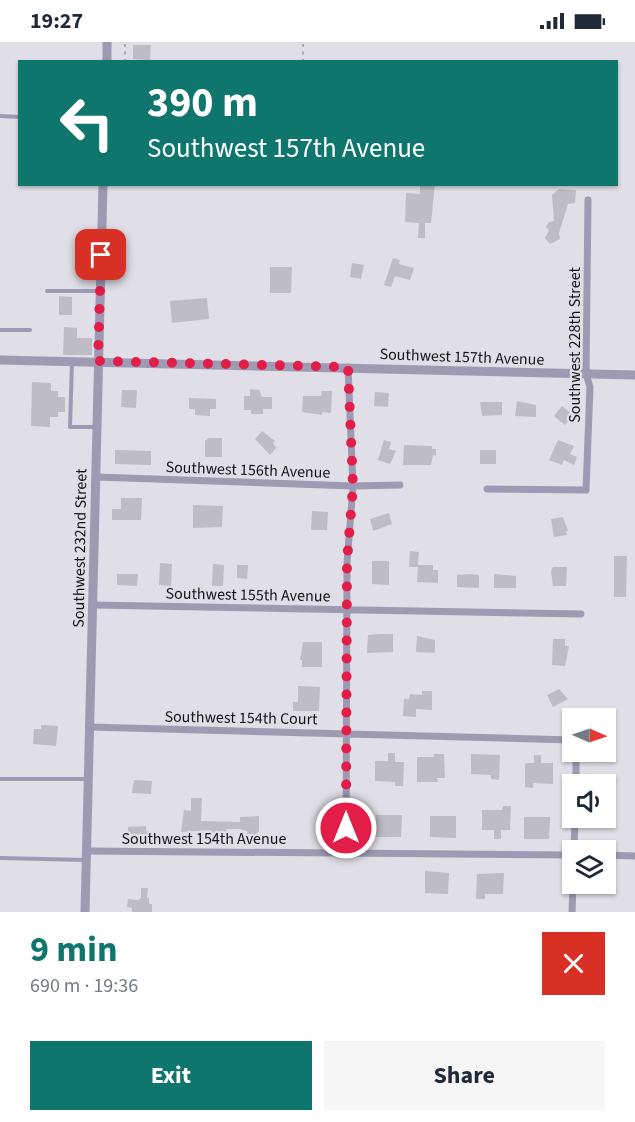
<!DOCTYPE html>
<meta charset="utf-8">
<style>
body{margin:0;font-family:"Source Sans 3",sans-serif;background:#f6f6f7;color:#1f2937;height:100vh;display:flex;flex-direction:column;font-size:22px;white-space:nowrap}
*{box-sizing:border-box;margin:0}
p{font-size:20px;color:#747a83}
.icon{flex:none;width:33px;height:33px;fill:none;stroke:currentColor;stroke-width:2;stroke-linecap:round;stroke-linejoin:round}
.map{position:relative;height:870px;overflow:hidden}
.sheet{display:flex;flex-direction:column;background:#fff;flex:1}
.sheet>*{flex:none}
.hud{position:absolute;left:18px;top:18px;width:600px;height:126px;border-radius:0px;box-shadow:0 2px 4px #0004;background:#0f766e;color:#fff;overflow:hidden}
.needle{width:39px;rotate:92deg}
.controls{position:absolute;left:562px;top:666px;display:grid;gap:12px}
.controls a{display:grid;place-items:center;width:54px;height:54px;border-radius:0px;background:#fff;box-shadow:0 2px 4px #0004;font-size:30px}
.pin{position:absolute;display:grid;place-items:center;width:51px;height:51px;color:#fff;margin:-26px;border-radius:12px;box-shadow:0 3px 9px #0006}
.me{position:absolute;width:66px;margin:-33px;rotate:0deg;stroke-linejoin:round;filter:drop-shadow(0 0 4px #0008)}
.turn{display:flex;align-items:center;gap:21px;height:126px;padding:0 30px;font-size:27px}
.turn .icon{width:78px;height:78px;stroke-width:2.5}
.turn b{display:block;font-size:42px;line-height:51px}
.round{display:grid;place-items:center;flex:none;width:63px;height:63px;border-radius:0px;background:#f6f6f7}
.headline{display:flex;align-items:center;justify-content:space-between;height:102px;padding:0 30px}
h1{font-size:36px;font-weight:700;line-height:45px;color:#0f766e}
.button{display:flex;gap:12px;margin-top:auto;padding:12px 30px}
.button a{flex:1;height:69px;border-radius:0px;background:#0f766e;color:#fff;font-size:24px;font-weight:700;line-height:69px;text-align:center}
.button a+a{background:#f6f6f7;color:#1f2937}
.status{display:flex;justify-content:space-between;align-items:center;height:42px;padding:0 30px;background:#fff;direction:ltr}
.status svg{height:16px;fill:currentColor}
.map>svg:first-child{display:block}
.building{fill:#bebdc4}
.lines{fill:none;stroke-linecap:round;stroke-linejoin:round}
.path{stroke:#9d9ca2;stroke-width:1.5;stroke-dasharray:3 4.5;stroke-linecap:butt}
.service{stroke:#9f9ab4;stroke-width:4}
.minor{stroke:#9f9ab4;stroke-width:7}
.tertiary{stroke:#9f9ab4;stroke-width:9}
.route{stroke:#e11d48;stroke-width:10;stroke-dasharray:0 18}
.labels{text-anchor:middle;stroke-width:4.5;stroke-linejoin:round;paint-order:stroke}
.street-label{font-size:16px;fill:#141417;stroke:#e0dee6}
</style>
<div class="status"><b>19:27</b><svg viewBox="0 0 49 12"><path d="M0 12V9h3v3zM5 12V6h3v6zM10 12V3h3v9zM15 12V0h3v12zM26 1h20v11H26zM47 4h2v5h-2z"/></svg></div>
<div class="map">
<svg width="635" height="870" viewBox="0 0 635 870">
<rect width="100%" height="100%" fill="#e0dee6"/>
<!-- building -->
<path class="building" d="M 133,3 L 151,3 L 150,18 L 133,17 Z
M 420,142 L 435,142 L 431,181 L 425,181 L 425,196 L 418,196 L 419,181 L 405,180 L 406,151 L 420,152 Z
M 559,147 L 576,148 L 575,161 L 568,162 L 559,191 L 560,197 L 550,202 L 545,196 L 549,188 L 546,185 L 549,180 L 554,179 L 552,153 Z
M 393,216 L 400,218 L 399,222 L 414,226 L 410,238 L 395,234 L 391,245 L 384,243 Z
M 352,221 L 364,223 L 361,237 L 350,235 Z
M 270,225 L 292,225 L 291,251 L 270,251 Z
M 59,254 L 72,255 L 72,273 L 59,273 Z
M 207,256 L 209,277 L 172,281 L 170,259 Z
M 64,285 L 77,286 L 77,296 L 92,296 L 92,313 L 63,313 Z
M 32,340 L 51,341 L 51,349 L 58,349 L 58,355 L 65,355 L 65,370 L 58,370 L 58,375 L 50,375 L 50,385 L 31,384 Z
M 250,347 L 259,348 L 262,355 L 272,355 L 272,367 L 263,367 L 263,372 L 251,372 L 251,368 L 244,368 L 244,354 L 250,354 Z
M 122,348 L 137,348 L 136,366 L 121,365 Z
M 322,349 L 332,349 L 331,371 L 322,370 L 322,373 L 302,370 L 303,354 L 321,354 Z
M 375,350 L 389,351 L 388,365 L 374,364 Z
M 189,356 L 216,357 L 216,367 L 210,367 L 210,374 L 195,373 L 195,367 L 189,367 Z
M 517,359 L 536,363 L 536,375 L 515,374 Z
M 480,360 L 502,360 L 502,373 L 482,374 Z
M 562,364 L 573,373 L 565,383 L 554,374 Z
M 262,389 L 275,399 L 273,401 L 276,406 L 270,413 L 255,397 Z
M 208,396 L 222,396 L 222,415 L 205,415 L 205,399 Z
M 384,398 L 391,400 L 389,407 L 396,409 L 390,422 L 378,418 Z
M 558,398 L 574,404 L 570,412 L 577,415 L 574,423 L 564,418 L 562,423 L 549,418 Z
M 404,403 L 432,404 L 432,407 L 436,407 L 436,414 L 433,413 L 431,423 L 403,423 Z
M 115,408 L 151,409 L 151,423 L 115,422 Z
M 480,408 L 496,408 L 496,422 L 480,422 Z
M 121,456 L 142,456 L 141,478 L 112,478 L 112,467 L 121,467 Z
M 193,463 L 223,464 L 222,485 L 193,486 Z
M 312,469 L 328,470 L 327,488 L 311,488 Z
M 389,471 L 392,482 L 373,489 L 370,477 Z
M 563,475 L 568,489 L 566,489 L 567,493 L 554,495 L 551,477 Z
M 410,509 L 419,510 L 418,523 L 433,523 L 433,528 L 438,528 L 438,541 L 417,540 L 418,525 L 409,525 Z
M 614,514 L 627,514 L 626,555 L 614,555 Z
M 372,519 L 389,519 L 389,543 L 372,542 Z
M 160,521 L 172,522 L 171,544 L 159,543 Z
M 213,522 L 224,523 L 223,544 L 212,544 Z
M 237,523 L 248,523 L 247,537 L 237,536 Z
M 553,525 L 567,525 L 566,544 L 553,544 L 551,529 Z
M 117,532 L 138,532 L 137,544 L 117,543 Z
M 470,532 L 479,533 L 479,546 L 457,545 L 457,533 Z
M 494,532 L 516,534 L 516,546 L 494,546 Z
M 380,592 L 393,592 L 393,610 L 367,611 L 368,593 Z
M 417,594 L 435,598 L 435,611 L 416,610 Z
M 553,597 L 565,597 L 565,604 L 569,604 L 565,624 L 552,623 Z
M 303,600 L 322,600 L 322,625 L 302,625 L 302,618 L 300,618 Z
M 298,644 L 320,645 L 319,669 L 293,669 L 293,660 L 298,660 Z
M 559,647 L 568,657 L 553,665 L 547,653 Z
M 422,649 L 432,649 L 432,668 L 416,667 L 416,675 L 403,674 L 404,657 L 409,657 L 410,652 L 422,653 Z
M 41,683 L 58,684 L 56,704 L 33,702 L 34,687 L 41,687 Z
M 388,711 L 395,711 L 395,720 L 404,720 L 403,744 L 395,744 L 395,740 L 375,739 L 375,719 L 388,719 Z
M 434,712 L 444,712 L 445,736 L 437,736 L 438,740 L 417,740 L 417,715 L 434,715 Z
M 471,712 L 500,713 L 499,738 L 491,737 L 491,733 L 471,732 Z
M 534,713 L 541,713 L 541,721 L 553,721 L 553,742 L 533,741 L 533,746 L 525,745 L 525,721 L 534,721 Z
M 134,738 L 152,739 L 151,752 L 132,751 Z
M 191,756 L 202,756 L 201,779 L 240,780 L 240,775 L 259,774 L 259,789 L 256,792 L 247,792 L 247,789 L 240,787 L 227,787 L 224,794 L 214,794 L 211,788 L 181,790 L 184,768 L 191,769 Z
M 503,764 L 511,764 L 510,788 L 501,788 L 501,797 L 494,797 L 494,788 L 482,788 L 482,768 L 502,768 Z
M 376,773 L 402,773 L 401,795 L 376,795 Z
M 430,774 L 456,774 L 456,796 L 430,795 Z
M 524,775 L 550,775 L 549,797 L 524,797 Z
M 146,784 L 146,789 L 157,789 L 156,797 L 128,798 L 128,785 Z
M 425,829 L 449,831 L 448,852 L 425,851 Z
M 504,831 L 503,852 L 485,852 L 485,857 L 476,857 L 477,832 Z
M 141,846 L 148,846 L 147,856 L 149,856 L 149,862 L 152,862 L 152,870 L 132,870 L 132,866 L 127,865 L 128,857 L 138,858 L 141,856 Z"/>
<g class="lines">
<!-- path -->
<path class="path" d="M 125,20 L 125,0
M 303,20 L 303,0"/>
<!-- service -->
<path class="service" d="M 0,74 L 20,75
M 47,249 L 100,249
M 0,288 L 30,288
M 72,319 L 70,385 L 96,385
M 0,737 L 86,737
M 0,816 L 86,818"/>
<!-- minor -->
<path class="minor" d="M 96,435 L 353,444 L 400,443
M 487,447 L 586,448 L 590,345 L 586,332 L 588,158
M 94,563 L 581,572
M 89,685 L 573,698
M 576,742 L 576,710
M 574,808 L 575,776
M 87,809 L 573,813
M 346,810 L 347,521 L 353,444 L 348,325
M 606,813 L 635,814
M 572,870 L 573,842"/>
<!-- tertiary -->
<path class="tertiary" d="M 107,20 L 107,0
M 0,318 L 635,333
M 85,870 L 103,142"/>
</g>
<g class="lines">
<!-- route -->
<path class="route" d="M 101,213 L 98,319 L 348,325 L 353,444 L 347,520 L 346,786"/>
</g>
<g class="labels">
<!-- street labels -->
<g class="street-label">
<text transform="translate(574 303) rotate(-90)" y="6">Southwest 228th Street</text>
<text transform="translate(462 314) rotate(2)" y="6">Southwest 157th Avenue</text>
<text transform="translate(248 427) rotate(2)" y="6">Southwest 156th Avenue</text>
<text transform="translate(79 506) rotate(-89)" y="6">Southwest 232nd Street</text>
<text transform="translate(248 552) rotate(1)" y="6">Southwest 155th Avenue</text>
<text transform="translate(241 675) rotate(1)" y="6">Southwest 154th Court</text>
<text x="204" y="802">Southwest 154th Avenue</text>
</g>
</g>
</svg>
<div class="controls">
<a><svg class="needle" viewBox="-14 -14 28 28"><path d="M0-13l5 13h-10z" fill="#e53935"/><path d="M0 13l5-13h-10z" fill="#747a83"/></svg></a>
<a><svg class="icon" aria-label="sound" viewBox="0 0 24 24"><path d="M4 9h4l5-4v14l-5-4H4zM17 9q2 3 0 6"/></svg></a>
<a><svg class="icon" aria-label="layers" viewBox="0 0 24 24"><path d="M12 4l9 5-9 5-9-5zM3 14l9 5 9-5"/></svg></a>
</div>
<div class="pin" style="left:101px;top:213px;background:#d93025"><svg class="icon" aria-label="arrive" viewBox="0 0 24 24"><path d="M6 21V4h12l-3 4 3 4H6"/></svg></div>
<svg class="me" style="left:346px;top:786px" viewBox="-20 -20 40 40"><circle r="17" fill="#e11d48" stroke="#fff" stroke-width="3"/><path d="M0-11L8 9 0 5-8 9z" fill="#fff"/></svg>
<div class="hud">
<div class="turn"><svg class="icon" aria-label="left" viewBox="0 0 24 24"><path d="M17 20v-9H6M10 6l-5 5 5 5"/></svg><div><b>390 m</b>Southwest 157th Avenue</div></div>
</div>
</div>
<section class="sheet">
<div class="headline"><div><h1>9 min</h1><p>690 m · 19:36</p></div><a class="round" style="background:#d93025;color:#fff"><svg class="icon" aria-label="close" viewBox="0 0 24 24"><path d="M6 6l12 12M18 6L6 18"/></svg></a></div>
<div class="button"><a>Exit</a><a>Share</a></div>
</section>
